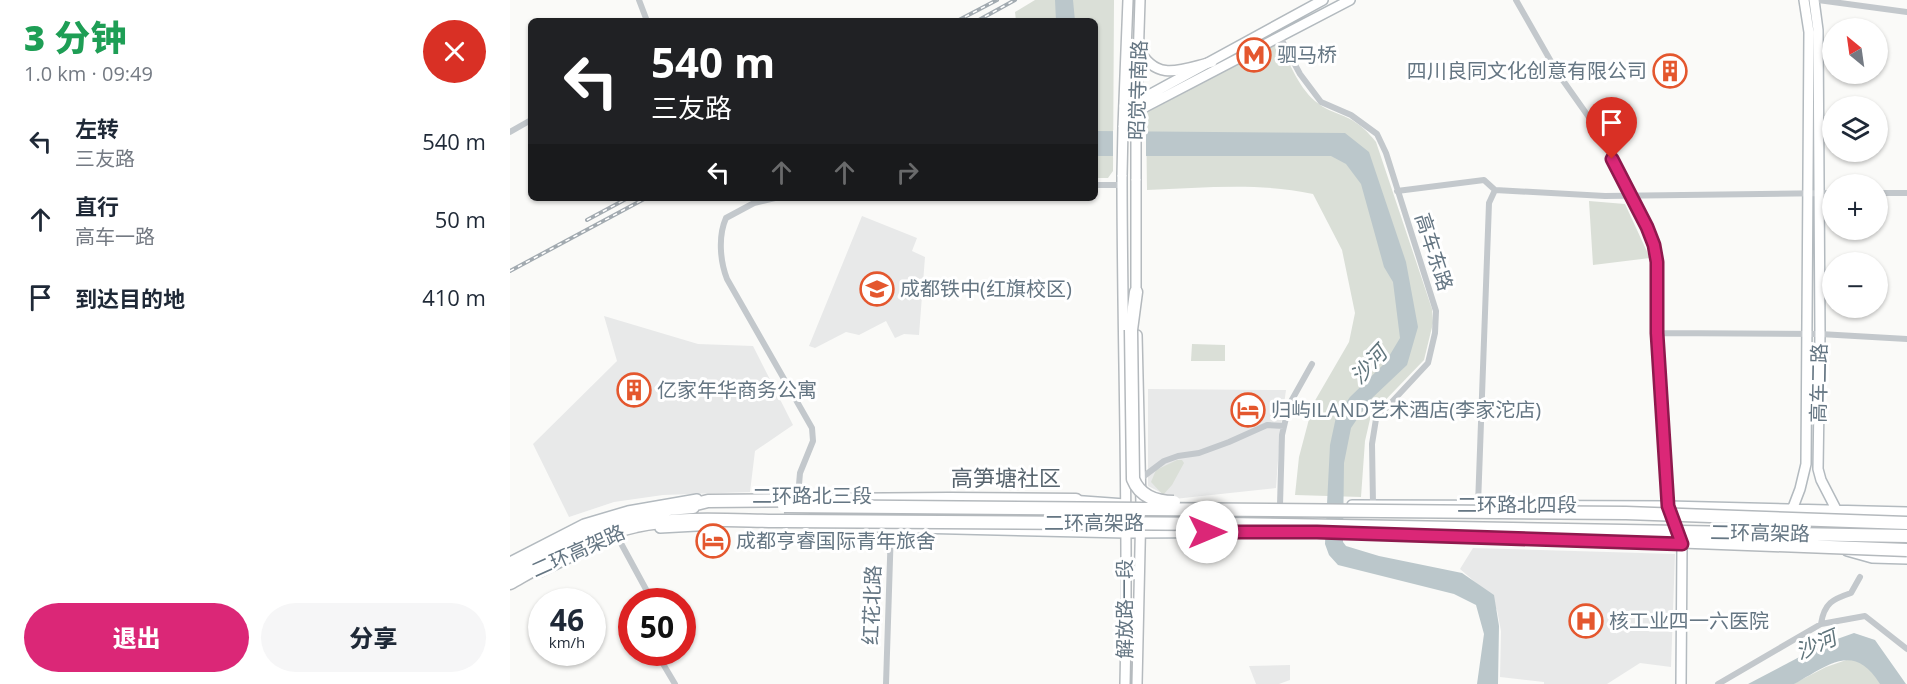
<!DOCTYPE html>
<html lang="zh">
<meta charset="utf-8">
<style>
body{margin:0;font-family:"Open Sans","Noto Sans SC",sans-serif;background:#f6f6f7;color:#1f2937;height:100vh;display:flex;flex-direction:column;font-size:22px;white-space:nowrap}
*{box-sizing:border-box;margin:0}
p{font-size:20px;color:#747a83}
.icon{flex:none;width:33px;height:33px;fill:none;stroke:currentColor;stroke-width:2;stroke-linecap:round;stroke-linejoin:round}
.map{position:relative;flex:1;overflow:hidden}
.details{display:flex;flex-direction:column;background:#fff;width:510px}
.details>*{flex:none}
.banner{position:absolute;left:18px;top:18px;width:570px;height:183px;border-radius:9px;box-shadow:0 2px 4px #0004;background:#202124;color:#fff;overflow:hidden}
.needle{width:39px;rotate:331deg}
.controls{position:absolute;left:1312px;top:18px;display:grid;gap:12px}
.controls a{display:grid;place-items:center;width:66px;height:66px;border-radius:50%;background:#fff;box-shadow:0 2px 4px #0004;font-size:30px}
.speed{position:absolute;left:18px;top:588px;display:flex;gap:12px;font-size:30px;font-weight:700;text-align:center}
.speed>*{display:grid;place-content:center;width:78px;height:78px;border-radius:50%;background:#fff;box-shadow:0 2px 4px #0004;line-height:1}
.speed small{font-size:15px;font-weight:400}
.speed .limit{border:9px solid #d22;background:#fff;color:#111}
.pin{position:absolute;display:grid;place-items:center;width:51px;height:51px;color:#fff;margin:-62px -26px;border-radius:50% 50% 50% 0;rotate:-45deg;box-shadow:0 0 6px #0007}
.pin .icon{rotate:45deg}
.me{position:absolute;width:66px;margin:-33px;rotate:90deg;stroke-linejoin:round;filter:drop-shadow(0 0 4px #0008)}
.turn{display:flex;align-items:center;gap:21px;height:126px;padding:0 24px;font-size:27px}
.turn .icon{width:78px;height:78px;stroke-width:2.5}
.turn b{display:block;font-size:42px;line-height:51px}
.lanes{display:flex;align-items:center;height:57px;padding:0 24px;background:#0003;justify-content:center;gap:30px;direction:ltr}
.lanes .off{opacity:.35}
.round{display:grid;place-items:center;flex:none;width:63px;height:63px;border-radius:32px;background:#f6f6f7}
.headline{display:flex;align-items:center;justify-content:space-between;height:102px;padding:0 24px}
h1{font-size:36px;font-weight:800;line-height:45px;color:#1e9e55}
.button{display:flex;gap:12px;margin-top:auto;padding:12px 24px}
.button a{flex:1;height:69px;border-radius:36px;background:#db2777;color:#fff;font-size:24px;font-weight:800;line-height:69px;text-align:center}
.button a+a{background:#f6f6f7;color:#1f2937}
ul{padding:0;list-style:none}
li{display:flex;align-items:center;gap:18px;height:78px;padding:0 24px}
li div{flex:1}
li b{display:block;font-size:22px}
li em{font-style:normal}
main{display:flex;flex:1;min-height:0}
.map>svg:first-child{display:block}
.built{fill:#e8e9e9}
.green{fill:#dadfd7}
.water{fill:#bbc7cb}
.pier{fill:#fafaf8}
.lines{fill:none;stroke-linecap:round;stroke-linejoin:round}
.secondary-casing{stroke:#b3babf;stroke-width:12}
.primary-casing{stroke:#b5babe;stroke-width:12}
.highway-casing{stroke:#b4b9bd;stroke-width:15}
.street{stroke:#c3c8cc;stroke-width:6}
.secondary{stroke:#fff;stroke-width:9}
.primary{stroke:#fff;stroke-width:9}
.highway{stroke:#fff;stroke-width:12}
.rail-casing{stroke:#a2aab0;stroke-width:4}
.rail{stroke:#fff;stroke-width:1.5;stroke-dasharray:4.5;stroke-linecap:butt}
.primary-bridge-casing{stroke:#b5babe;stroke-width:12;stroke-linecap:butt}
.highway-bridge-casing{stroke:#b4b9bd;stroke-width:15;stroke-linecap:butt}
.primary-bridge{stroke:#fff;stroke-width:9}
.highway-bridge{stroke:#fff;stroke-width:12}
.route-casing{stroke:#8e194d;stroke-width:15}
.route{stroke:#db2777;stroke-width:10}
.labels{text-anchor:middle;stroke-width:6;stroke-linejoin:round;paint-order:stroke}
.poi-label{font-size:20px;fill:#657683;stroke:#fff;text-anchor:start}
.street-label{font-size:20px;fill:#657683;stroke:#fff}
.water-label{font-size:21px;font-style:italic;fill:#60757c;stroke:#fff}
.quarter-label{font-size:22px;fill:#57646e;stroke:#fff}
</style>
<main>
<section class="details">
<div class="headline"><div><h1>3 分钟</h1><p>1.0 km · 09:49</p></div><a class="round" style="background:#d93025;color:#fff"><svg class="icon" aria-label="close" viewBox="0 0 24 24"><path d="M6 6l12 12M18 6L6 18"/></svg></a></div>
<ul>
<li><svg class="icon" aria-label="left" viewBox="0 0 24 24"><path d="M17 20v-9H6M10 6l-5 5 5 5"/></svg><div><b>左转</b><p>三友路</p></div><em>540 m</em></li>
<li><svg class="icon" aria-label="ahead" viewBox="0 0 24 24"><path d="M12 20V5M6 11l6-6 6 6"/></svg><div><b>直行</b><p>高车一路</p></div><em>50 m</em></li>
<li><svg class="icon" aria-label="arrive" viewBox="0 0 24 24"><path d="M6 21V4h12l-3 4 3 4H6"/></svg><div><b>到达目的地</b></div><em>410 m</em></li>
</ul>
<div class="button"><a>退出</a><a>分享</a></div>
</section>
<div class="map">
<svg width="1397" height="684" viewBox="0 0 1397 684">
<rect width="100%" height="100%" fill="#fafaf8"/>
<!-- built -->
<path class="built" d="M 352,216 L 407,238 L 402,251 L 415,257 L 409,335 L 394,334 L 385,338 L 376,321 L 349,335 L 336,332 L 305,348 L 299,346 Z
M 94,316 L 188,344 L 243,346 L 283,425 L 245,451 L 240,492 L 153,495 L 104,502 L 59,517 L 23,444 L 107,361 Z
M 638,389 L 776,390 L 770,433 L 766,488 L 664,499 L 638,486 Z
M 963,548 L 1165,554 L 1161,667 L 1130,663 L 1097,684 L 1034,684 L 1034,682 L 990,677 L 991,631 L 987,610 L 973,589 L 950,569 Z
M 780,665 L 780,680 L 769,684 L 746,684 L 739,666 Z"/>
<!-- green -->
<path class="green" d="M 525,0 L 604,0 L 603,171 L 598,178 L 585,178 L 585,21 L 506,21 L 505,12 Z
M 769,42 C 780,63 789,90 809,104 C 818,111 828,113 838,118 C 850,124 858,132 866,142 L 922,309 L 923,323 L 914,360 L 861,415 L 855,441 L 851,497 L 785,495 L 789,457 L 803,404 L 839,342 L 845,313 L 832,250 L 803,194 C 749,182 692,188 637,190 L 636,113 Z
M 1079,201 L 1115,204 L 1140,258 L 1083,265 Z
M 682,344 L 715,345 L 715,361 L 681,361 Z
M 667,460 L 672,460 L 674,463 L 662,485 L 653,495 L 641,482 L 646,470 Z
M 1342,658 L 1361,665 L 1371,684 L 1283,684 L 1316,667 Z"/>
<!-- water -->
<path class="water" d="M 545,0 L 563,0 L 565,21 L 546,21 Z
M 585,131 L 835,133 L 859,152 L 896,262 L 908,327 L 897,365 L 860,400 L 841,428 L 834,463 L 833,542 L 836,546 L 869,556 L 952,573 L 984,595 L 989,626 L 988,684 L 967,684 L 974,634 L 966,605 L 944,594 L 828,565 L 819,555 L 815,544 L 820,445 L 826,417 L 840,397 L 875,363 L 890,338 L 883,282 L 874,267 L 851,184 L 836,164 L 821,156 L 585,156 Z
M 1344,633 L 1365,640 L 1396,684 L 1370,684 C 1349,651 1330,657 1300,675 C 1295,677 1289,682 1284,684 C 1273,684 1250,684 1238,684 L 1316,643 Z"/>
<!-- pier -->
<path class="pier" d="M 603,130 L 636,130 L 636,158 L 603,158 Z"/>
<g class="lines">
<defs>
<path id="secondary" d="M 1304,0 L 1308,30 L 1310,334 L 1308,469 L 1311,480 L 1327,511
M 614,106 L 628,101 L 813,0
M 614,118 L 840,0
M 560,500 L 615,504
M 842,505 L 1158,506 L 1397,512
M 1282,510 L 1290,489 L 1296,464 L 1299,32 L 1294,0
M 1160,512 L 1172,545 L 1171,684
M 363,527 L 616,533 L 807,532 L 1138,544
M 150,528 L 205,525
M 1337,551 L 1362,558 L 1397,559
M 0,562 L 74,524 L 118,511 L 187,499
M 30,572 L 96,540"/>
<path id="primary" d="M 629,49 C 647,83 672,69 702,62
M 626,124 L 630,0
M 613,127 L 618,0
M 612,175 C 612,345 619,514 615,684
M 626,298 L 626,179
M 627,335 L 631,504 L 627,684"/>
<path id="highway" d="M 621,330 L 626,292
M 174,507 L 198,501 L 439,499 L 566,500
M 0,571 C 61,539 112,510 183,507
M 0,583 C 39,561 82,535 126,526 C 169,516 229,521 274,521"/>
</defs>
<!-- secondary casing -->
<use href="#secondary" class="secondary-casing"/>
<!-- primary casing -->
<use href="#primary" class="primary-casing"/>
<!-- highway casing -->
<use href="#highway" class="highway-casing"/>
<!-- street -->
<path class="street" d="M 129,0 L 137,21
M 1006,0 L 1047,72 L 1083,123 L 1122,195 L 1144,245 L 1147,262 L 1147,333 L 1158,506
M 1308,0 L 1397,12
M 770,37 L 790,74 L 811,102 L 841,115 L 867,134 L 876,153 L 926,311 L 925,333 L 918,363 L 866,419 L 862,444 L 863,504
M 0,132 L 21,120
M 585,185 L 612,185
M 887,191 L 974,180 L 985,190 L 1095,196 L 1323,193
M 1368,193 L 1397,193
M 265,198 L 244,203 L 216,218 C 208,236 210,261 217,279 L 302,428 L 303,441 L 290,473 L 288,496
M 1147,333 L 1310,334 L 1397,339
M 630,479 L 654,461 L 668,456 L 689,453 L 719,442 L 757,425 L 774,426
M 770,505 L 772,435 L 779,405 L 802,364
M 968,505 L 979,203 L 985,190
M 107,536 L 138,593 L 137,602
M 1311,624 C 1314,603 1323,599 1341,593 L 1350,577
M 146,652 L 165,684
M 376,684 L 381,528
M 1208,684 L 1311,624 L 1355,616 L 1397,649"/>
<!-- secondary -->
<use href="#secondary" class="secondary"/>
<!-- primary -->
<use href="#primary" class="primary"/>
<!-- highway -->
<use href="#highway" class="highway"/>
<defs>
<path id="rail" d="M 447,21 L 487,0
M 467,21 L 505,0
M 77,220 L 116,199
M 0,271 L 136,198"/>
</defs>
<!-- rail casing -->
<use href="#rail" class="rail-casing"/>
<!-- rail -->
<use href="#rail" class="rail"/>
<defs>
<path id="primary-bridge" d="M 626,124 L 626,179
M 612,175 L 613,127"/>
<path id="highway-bridge" d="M 621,330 L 623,479 C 630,497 648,502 664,502
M 274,506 L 1116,513 L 1397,523
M 274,521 L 716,524 L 1397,536
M 1133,540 L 1397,550"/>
</defs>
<!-- primary-bridge casing -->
<use href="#primary-bridge" class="primary-bridge-casing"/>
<!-- highway-bridge casing -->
<use href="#highway-bridge" class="highway-bridge-casing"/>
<!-- primary-bridge -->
<use href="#primary-bridge" class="primary-bridge"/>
<!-- highway-bridge -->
<use href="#highway-bridge" class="highway-bridge"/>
</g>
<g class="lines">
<defs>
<path id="route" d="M 697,532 L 807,532 L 1172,544 L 1158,506 L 1147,333 L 1147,262 L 1144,245 L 1137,227 L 1102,159"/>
</defs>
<!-- route casing -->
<use href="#route" class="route-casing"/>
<!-- route -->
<use href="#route" class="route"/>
</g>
<!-- icons -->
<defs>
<symbol id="metro-ring" viewBox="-11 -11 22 22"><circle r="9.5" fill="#fff" stroke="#e4572e" stroke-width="1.5"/><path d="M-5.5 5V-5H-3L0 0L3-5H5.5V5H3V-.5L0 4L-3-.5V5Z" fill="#e4572e"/></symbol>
<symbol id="building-ring" viewBox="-11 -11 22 22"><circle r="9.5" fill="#fff" stroke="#e4572e" stroke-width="1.5"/><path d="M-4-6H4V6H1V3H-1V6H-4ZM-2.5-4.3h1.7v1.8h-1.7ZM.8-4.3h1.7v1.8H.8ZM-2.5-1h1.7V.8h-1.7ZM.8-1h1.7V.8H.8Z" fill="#e4572e"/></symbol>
<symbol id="school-ring" viewBox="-11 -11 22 22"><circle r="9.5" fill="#fff" stroke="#e4572e" stroke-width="1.5"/><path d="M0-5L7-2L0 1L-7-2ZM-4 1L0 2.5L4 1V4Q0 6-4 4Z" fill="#e4572e"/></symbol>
<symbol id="hotel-ring" viewBox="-11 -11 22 22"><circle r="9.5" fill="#fff" stroke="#e4572e" stroke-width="1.5"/><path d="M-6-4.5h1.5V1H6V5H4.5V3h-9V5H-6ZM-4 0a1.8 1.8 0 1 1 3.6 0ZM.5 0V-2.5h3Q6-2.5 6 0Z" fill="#e4572e"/></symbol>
<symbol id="hospital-ring" viewBox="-11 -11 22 22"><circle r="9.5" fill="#fff" stroke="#e4572e" stroke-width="1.5"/><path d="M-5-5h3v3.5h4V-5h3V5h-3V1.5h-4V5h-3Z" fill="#e4572e"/></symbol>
</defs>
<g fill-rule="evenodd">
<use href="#metro-ring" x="725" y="36" width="38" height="38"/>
<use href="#building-ring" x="1141" y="52" width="38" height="38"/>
<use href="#school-ring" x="348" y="270" width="38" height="38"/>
<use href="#building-ring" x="105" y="371" width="38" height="38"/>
<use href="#hotel-ring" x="719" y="391" width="38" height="38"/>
<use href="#hotel-ring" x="184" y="522" width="38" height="38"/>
<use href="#hospital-ring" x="1057" y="602" width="38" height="38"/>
</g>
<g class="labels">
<!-- poi labels -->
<g class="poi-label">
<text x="767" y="62">驷马桥</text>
<text x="1137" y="78" text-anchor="end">四川良同文化创意有限公司</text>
<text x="390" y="296">成都铁中(红旗校区)</text>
<text x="147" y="397">亿家年华商务公寓</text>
<text x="761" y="417">归屿ILAND艺术酒店(李家沱店)</text>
<text x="226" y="548">成都亨睿国际青年旅舍</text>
<text x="1099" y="628">核工业四一六医院</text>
</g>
<!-- street labels -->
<g class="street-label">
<text transform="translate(628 90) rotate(-88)" y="7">昭觉寺南路</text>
<text transform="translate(924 252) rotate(72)" y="7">高车东路</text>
<text transform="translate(1309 383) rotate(-89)" y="7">高车二路</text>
<text x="302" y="503">二环路北三段</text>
<text x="1007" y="512">二环路北四段</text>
<text x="584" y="530">二环高架路</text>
<text transform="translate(1250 533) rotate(1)" y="7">二环高架路</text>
<text transform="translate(68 551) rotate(-24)" y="7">二环高架路</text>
<text transform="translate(362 605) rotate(-88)" y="7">红花北路</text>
<text transform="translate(615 609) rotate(-90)" y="7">解放路一段</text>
</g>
<!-- water labels -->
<g class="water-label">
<text transform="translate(859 365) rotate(-47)" y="7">沙河</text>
<text transform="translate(1306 645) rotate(-23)" y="7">沙河</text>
</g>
<!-- quarter labels -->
<g class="quarter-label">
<text x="496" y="486">高笋塘社区</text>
</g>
</g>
</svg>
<div class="controls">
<a><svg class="needle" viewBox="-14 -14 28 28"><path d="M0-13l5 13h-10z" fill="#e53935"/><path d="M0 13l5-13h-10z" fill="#747a83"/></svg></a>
<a><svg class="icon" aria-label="layers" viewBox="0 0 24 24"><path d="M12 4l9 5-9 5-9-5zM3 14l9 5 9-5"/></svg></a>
<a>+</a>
<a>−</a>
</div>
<div class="speed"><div>46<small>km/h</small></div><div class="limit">50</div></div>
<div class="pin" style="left:1102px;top:159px;background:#d93025"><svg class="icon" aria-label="arrive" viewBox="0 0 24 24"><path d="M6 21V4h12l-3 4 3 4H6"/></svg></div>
<svg class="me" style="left:697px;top:532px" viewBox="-20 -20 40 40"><circle r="19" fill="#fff"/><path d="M0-13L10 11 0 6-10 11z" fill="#db2777"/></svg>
<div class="banner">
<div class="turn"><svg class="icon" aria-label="left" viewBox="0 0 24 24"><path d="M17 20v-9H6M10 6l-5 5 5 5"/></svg><div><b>540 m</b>三友路</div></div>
<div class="lanes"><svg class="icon" aria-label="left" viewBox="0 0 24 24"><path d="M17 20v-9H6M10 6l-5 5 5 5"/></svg><svg class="icon off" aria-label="ahead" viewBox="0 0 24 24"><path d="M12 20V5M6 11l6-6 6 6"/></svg><svg class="icon off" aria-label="ahead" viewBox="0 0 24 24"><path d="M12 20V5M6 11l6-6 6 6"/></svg><svg class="icon off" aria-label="right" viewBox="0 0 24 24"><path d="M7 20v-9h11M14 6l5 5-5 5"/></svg></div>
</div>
</div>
</main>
